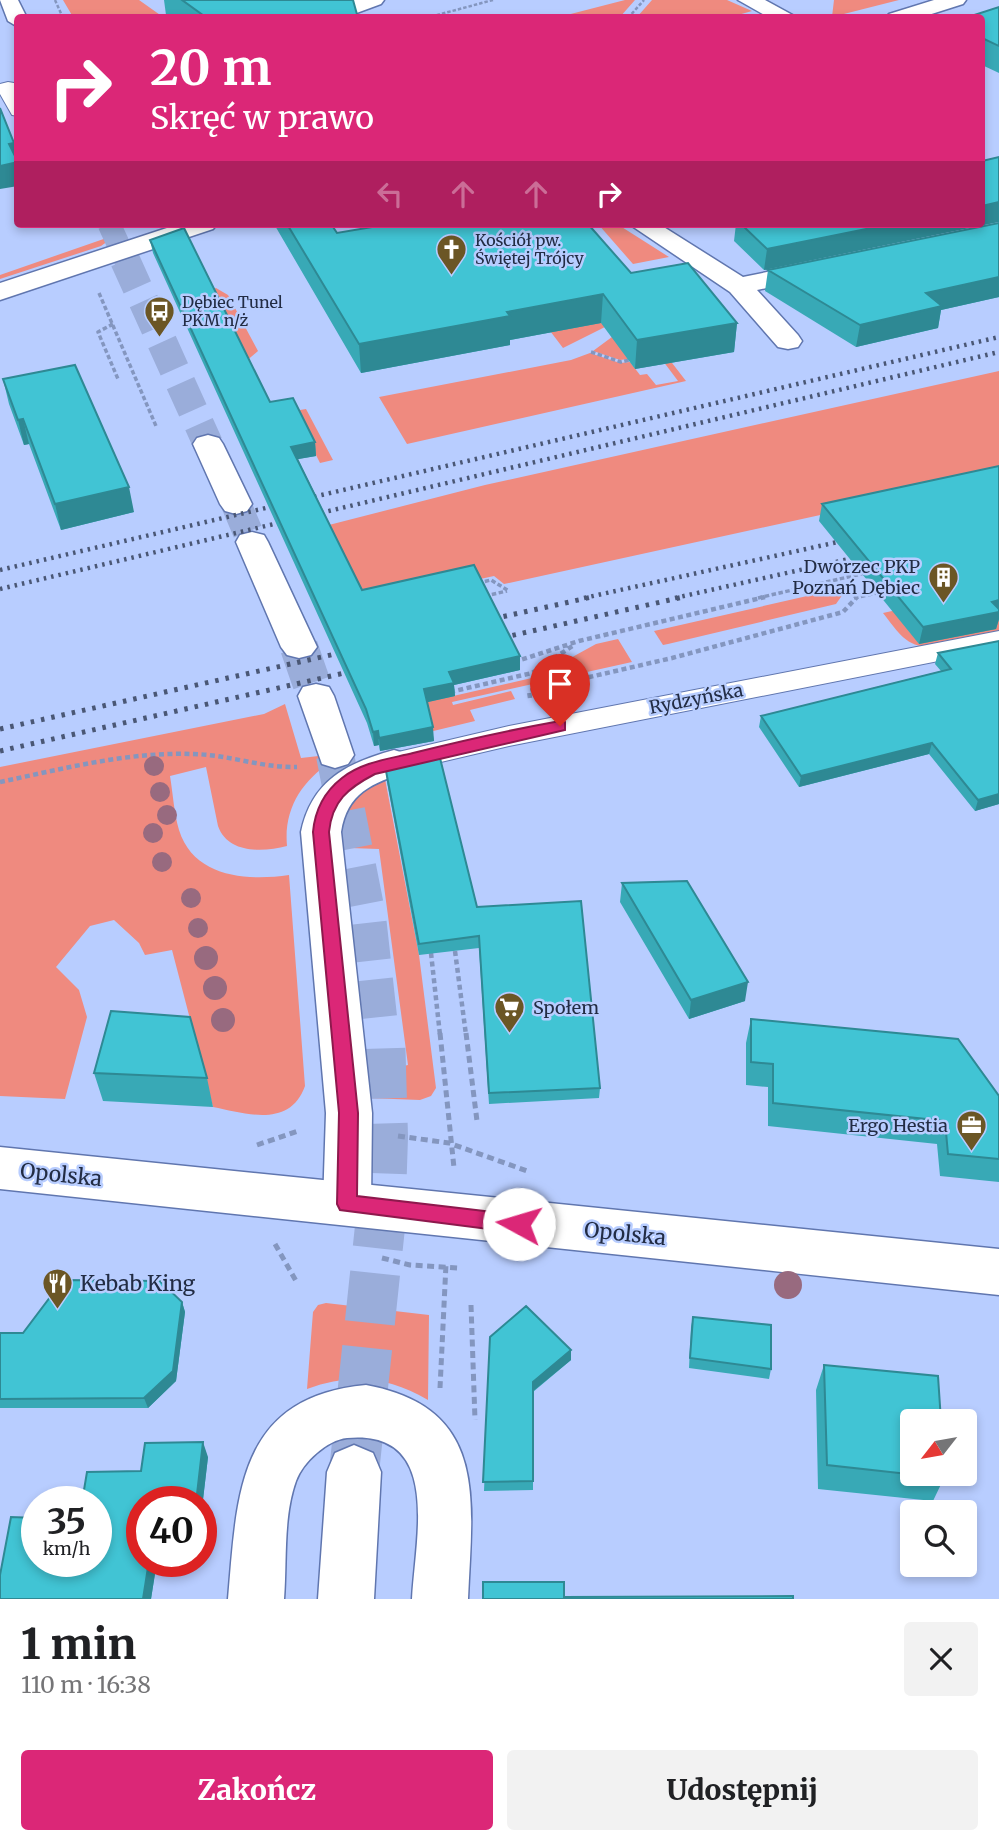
<!DOCTYPE html>
<html lang="pl">
<meta charset="utf-8">
<style>
body{margin:0;font-family:Merriweather,serif;background:#f2f2f2;color:#202124;height:100vh;display:flex;flex-direction:column;font-size:26px;white-space:nowrap}
*{box-sizing:border-box;margin:0}
p{font-size:23px;color:#757577}
.icon{flex:none;width:38px;height:38px;fill:none;stroke:currentColor;stroke-width:2;stroke-linecap:round;stroke-linejoin:round}
.map{position:relative;height:1599px;overflow:hidden}
.panel{display:flex;flex-direction:column;background:#fff;flex:1}
.panel>*{flex:none}
.banner{position:absolute;left:14px;top:14px;width:971px;height:214px;border-radius:7px;box-shadow:0 4px 10px #0003;background:#db2777;color:#fff;overflow:hidden}
.needle{width:46px;rotate:239deg}
.tools{position:absolute;left:900px;top:1409px;display:grid;gap:14px}
.tools a{display:grid;place-items:center;width:77px;height:77px;border-radius:7px;background:#fff;box-shadow:0 4px 10px #0003;font-size:35px}
.speed{position:absolute;left:21px;top:1486px;display:flex;gap:14px;font-size:35px;font-weight:700;text-align:center}
.speed>*{display:grid;place-content:center;width:91px;height:91px;border-radius:50%;background:#fff;box-shadow:0 4px 10px #0003;line-height:1}
.speed small{font-size:18px;font-weight:400}
.speed .limit{border:10px solid #d22;background:#fff;color:#111}
.pin{position:absolute;display:grid;place-items:center;width:60px;height:60px;color:#fff;margin:-72px -30px;border-radius:50% 50% 50% 0;rotate:-45deg;box-shadow:0 0 7px #0007}
.pin .icon{rotate:45deg}
.me{position:absolute;width:77px;margin:-38px;rotate:276deg;stroke-linejoin:round;filter:drop-shadow(0 0 5px #0008)}
.turn{display:flex;align-items:center;gap:24px;height:147px;padding:0 21px;font-size:32px}
.turn .icon{width:91px;height:91px;stroke-width:2.5}
.turn b{display:block;font-size:49px;line-height:60px}
.lanes{display:flex;align-items:center;height:66px;padding:0 21px;background:#0003;justify-content:center;gap:35px;direction:ltr}
.lanes .off{opacity:.35}
.round{display:grid;place-items:center;flex:none;width:74px;height:74px;border-radius:7px;background:#f2f2f2}
.head{display:flex;align-items:center;justify-content:space-between;height:119px;padding:0 21px}
h1{font-size:42px;font-weight:800;line-height:52px}
.button{display:flex;gap:14px;margin-top:auto;padding:14px 21px}
.button a{flex:1;height:80px;border-radius:7px;background:#db2777;color:#fff;font-size:28px;font-weight:800;line-height:80px;text-align:center}
.button a+a{background:#f2f2f2;color:#202124}
.map>svg:first-child{display:block}
.green{fill:#ef8a7f}
.lines{fill:none;stroke-linecap:round;stroke-linejoin:round}
.tertiary-tunnel-far3{stroke:#9aadda;stroke-width:23;stroke-dasharray:23 11;stroke-linecap:butt}
.tertiary-tunnel-far2{stroke:#9aadda;stroke-width:30;stroke-dasharray:30 15;stroke-linecap:butt}
.tertiary-tunnel-far1{stroke:#9aadda;stroke-width:38;stroke-dasharray:38 19;stroke-linecap:butt}
.tertiary-tunnel{stroke:#9aadda;stroke-width:50;stroke-dasharray:50 25;stroke-linecap:butt}
.service-casing{stroke:#6076af;stroke-width:2}
.minor-casing{stroke:#6076af;stroke-width:3}
.tertiary-casing{stroke:#6076af;stroke-width:3}
.path-far3{stroke:#8496bf;stroke-width:2.5;stroke-dasharray:3.5 2;stroke-linecap:butt}
.path-far2{stroke:#8496bf;stroke-width:3.5;stroke-dasharray:4.5 2.5;stroke-linecap:butt}
.path-far1{stroke:#8496bf;stroke-width:4.5;stroke-dasharray:5 3.5;stroke-linecap:butt}
.path{stroke:#8496bf;stroke-width:5;stroke-dasharray:7 4.5;stroke-linecap:butt}
.service{fill:#fff;fill-rule:evenodd}
.minor{fill:#fff;fill-rule:evenodd}
.tertiary{fill:#fff;fill-rule:evenodd}
.rail-far1{stroke:#4a5775;stroke-width:4.5;stroke-dasharray:2.5 5;stroke-linecap:butt}
.rail{stroke:#4a5775;stroke-width:5;stroke-dasharray:3.5 7;stroke-linecap:butt}
.tree{fill:#986a7f}
.wall{fill:#38a9b6}
.shaded-wall{fill:#2e8994}
.building{fill:#41c4d4;stroke:#2e8994;stroke-width:2}
.route{fill:#db2777;stroke:#8e194d;stroke-width:2}
.labels{text-anchor:middle;stroke-width:5;stroke-linejoin:round;paint-order:stroke}
.far-poi-label{font-size:16px;fill:#222c44;stroke:#b8cdff;text-anchor:start}
.poi-label{font-size:18px;fill:#222c44;stroke:#b8cdff;text-anchor:end}
.street-label{font-size:18px;fill:#222c44;stroke:#b8cdff}
.near-street-label{font-size:21px;fill:#222c44;stroke:#b8cdff}
.near-poi-label{font-size:21px;fill:#222c44;stroke:#b8cdff;text-anchor:start}
</style>
<div class="map">
<svg width="999" height="1599" viewBox="0 0 999 1599">
<rect width="100%" height="100%" fill="#b8cdff"/>
<!-- green -->
<path class="green" d="M 63,0 L 139,0 L 163,17 L 73,17 Z
M 625,0 L 635,0 L 620,17 L 559,17 Z
M 652,0 L 727,0 L 752,11 L 731,17 L 637,17 Z
M 834,0 L 899,0 L 832,17 Z
M 598,224 L 617,224 L 669,257 L 633,264 Z
M 118,234 L 101,246 L 0,279 L 0,275 Z
M 216,288 L 228,295 L 258,351 L 245,362 L 213,289 Z
M 627,302 L 611,324 L 563,348 L 541,319 Z
M 645,328 L 686,381 L 407,444 L 379,397 L 571,360 L 590,353 L 620,363 L 630,362 L 640,375 L 647,374 L 656,385 L 678,381 L 642,333 L 628,359 L 620,360 L 593,351 L 616,334 Z
M 999,371 L 999,476 L 504,584 L 494,576 L 380,601 L 375,630 L 325,526 L 485,485 Z
M 306,409 L 333,460 L 320,463 L 294,411 Z
M 838,589 L 843,594 L 836,604 L 668,644 L 663,645 L 654,631 Z
M 892,611 L 999,616 L 999,631 L 926,647 C 904,645 896,629 883,613 Z
M 618,639 L 632,662 L 452,702 L 453,705 L 511,691 L 515,699 L 470,710 L 475,721 L 425,733 L 417,713 L 429,673 L 427,702 L 536,677 L 596,644 Z
M 285,704 L 301,758 L 345,753 C 309,773 283,802 287,846 C 263,852 228,854 218,826 L 206,767 L 170,776 C 173,794 174,813 179,830 C 194,878 248,881 289,875 L 305,1086 C 290,1128 247,1114 213,1107 L 172,950 L 145,955 L 139,943 L 114,920 L 90,926 L 56,967 L 79,990 L 87,1017 L 65,1099 L 0,1096 L 0,767 L 264,714 Z
M 385,779 L 419,955 L 436,1088 L 431,1096 L 420,1100 L 368,1098 L 369,1083 L 377,1072 L 408,1065 L 379,849 L 350,848 C 323,820 361,789 385,779 Z
M 326,1303 L 429,1315 L 428,1400 C 387,1376 351,1373 307,1389 L 313,1312 L 318,1305 Z"/>
<g class="lines">
<!-- tertiary-tunnel-far3 -->
<path class="tertiary-tunnel-far3" d="M 109,224 L 126,261"/>
<!-- tertiary-tunnel-far2 -->
<path class="tertiary-tunnel-far2" d="M 125,260 L 208,444
M 236,504 L 252,542"/>
<!-- tertiary-tunnel-far1 -->
<path class="tertiary-tunnel-far1" d="M 299,647 L 316,696
M 335,755 L 367,917 L 380,1035"/>
<!-- tertiary-tunnel -->
<path class="tertiary-tunnel" d="M 354,1472 L 380,1227 L 383,1137 L 380,1033"/>
<defs>
<path id="service" d="M 8,82 L 14,83 L 18,89 L 18,116 L 12,115 L 0,94 L 0,84 Z
M 999,631 L 999,649 L 509,746 L 394,773 L 384,770 L 379,763 L 384,756 L 394,753 L 509,726 Z"/>
<path id="minor" d="M 354,0 L 384,0 L 381,4 L 343,18 L 312,18 L 315,14 Z
M 738,0 L 765,0 L 798,18 L 770,18 Z
M 629,224 L 659,224 L 743,277 L 816,262 L 825,264 L 829,270 L 825,276 L 757,290 L 798,335 L 802,341 L 798,347 L 788,349 L 778,347 L 730,292 Z
M 394,750 L 407,754 L 413,763 L 407,772 C 372,783 347,793 341,832 L 372,1113 L 371,1204 L 364,1219 L 347,1225 L 330,1219 L 323,1204 L 326,1113 L 301,832 C 312,780 347,763 394,750 Z
M 366,1385 C 490,1408 472,1501 468,1599 L 412,1599 C 415,1538 443,1429 347,1438 C 327,1440 303,1462 296,1481 C 283,1517 287,1561 284,1599 L 228,1599 C 237,1495 237,1397 366,1385 Z"/>
<path id="tertiary" d="M 0,0 L 18,0 L 27,18 L 18,18 L 18,27 L 8,21 Z
M 934,0 L 966,0 L 963,4 L 919,18 L 886,18 L 889,14 Z
M 179,224 L 217,224 L 213,229 L 0,300 L 0,283 Z
M 208,435 L 219,438 L 223,444 L 252,504 L 247,511 L 236,514 L 225,511 L 220,504 L 193,444 L 197,438 Z
M 252,532 L 264,535 L 268,542 L 317,647 L 311,655 L 299,658 L 287,655 L 281,647 L 236,542 L 240,535 Z
M 316,684 L 329,687 L 334,696 L 354,755 L 348,764 L 335,768 L 322,764 L 298,696 L 303,687 Z
M 0,1147 L 999,1249 L 999,1295 L 0,1189 Z
M 354,1445 L 373,1453 L 381,1472 L 374,1599 L 318,1599 L 327,1472 L 335,1453 Z"/>
</defs>
<!-- service casing -->
<use href="#service" class="service-casing"/>
<!-- minor casing -->
<use href="#minor" class="minor-casing"/>
<!-- tertiary casing -->
<use href="#tertiary" class="tertiary-casing"/>
<!-- path-far3 -->
<path class="path-far3" d="M 55,0 L 63,18
M 426,18 L 493,0
M 628,18 L 644,0"/>
<!-- path-far2 -->
<path class="path-far2" d="M 99,293 L 156,426
M 113,324 L 98,332 L 118,379
M 591,352 L 621,362 L 629,360
M 478,583 L 491,580 L 509,591
M 485,596 L 507,591
M 758,598 L 865,573
M 854,598 L 881,592"/>
<!-- path-far1 -->
<path class="path-far1" d="M 514,662 L 579,641 L 765,597
M 450,692 L 532,673 L 574,645
M 530,698 L 529,691 L 672,658 L 843,612 L 857,597
M 0,782 C 62,769 126,752 191,754 C 227,754 261,768 297,767
M 455,951 L 466,1035
M 431,953 L 440,1035"/>
<!-- path -->
<path class="path" d="M 440,1033 L 454,1168
M 466,1033 L 477,1121
M 398,1136 L 449,1143 L 530,1172
M 257,1145 L 298,1131
M 275,1244 L 296,1281
M 382,1258 L 410,1265 L 459,1268
M 471,1305 L 475,1420
M 440,1388 L 446,1264"/>
<!-- service -->
<use href="#service" class="service"/>
<!-- minor -->
<use href="#minor" class="minor"/>
<!-- tertiary -->
<use href="#tertiary" class="tertiary"/>
<!-- rail-far1 -->
<path class="rail-far1" d="M 0,570 L 999,337
M 0,589 L 999,352
M 584,598 L 856,538
M 675,598 L 867,555"/>
<!-- rail -->
<path class="rail" d="M 483,621 L 592,597
M 492,640 L 683,597
M 0,729 L 353,650
M 0,751 L 362,669"/>
</g>
<!-- trees -->
<g class="tree">
<circle cx="154" cy="766" r="10"/>
<circle cx="160" cy="792" r="10"/>
<circle cx="167" cy="815" r="10"/>
<circle cx="153" cy="833" r="10"/>
<circle cx="162" cy="862" r="10"/>
<circle cx="191" cy="898" r="10"/>
<circle cx="198" cy="928" r="10"/>
<circle cx="206" cy="958" r="12"/>
<circle cx="215" cy="988" r="12"/>
<circle cx="223" cy="1020" r="12"/>
<circle cx="788" cy="1285" r="14"/>
</g>
<!-- wall -->
<path class="wall" d="M 164,0 L 353,0 L 358,18 L 170,18 L 166,15 Z
M 999,7 L 999,73 L 982,65 L 982,18 Z
M 999,223 L 999,297 L 941,310 L 938,328 L 856,347 L 765,291 L 768,270 Z
M 274,224 L 331,224 L 337,233 L 631,273 L 737,323 L 734,352 L 635,369 L 601,323 L 510,340 L 510,345 L 361,373 Z
M 736,224 L 982,224 L 764,270 L 734,241 Z
M 150,240 L 270,402 L 315,442 L 316,456 L 298,459 L 362,590 L 520,670 L 454,685 L 455,696 L 427,702 L 434,741 L 380,751 L 379,745 L 374,746 L 367,723 L 153,253 Z
M 3,379 L 134,512 L 61,530 L 29,444 L 24,445 L 9,404 Z
M 999,466 L 999,619 L 996,629 L 919,644 L 819,521 L 822,504 Z
M 999,641 L 999,804 L 975,811 L 929,754 L 799,787 L 759,727 L 761,716 L 941,671 L 935,664 L 938,653 Z
M 386,771 L 600,1088 L 599,1098 L 489,1104 L 479,948 L 419,955 L 387,782 Z
M 622,883 L 745,1001 L 689,1019 L 620,902 Z
M 751,1019 L 999,1096 L 999,1182 L 940,1176 L 937,1144 L 768,1126 L 768,1087 L 746,1085 L 746,1043 Z
M 94,1073 L 207,1078 L 213,1107 L 103,1101 Z
M 182,1302 L 185,1312 L 176,1381 L 148,1408 L 0,1408 L 0,1333 L 23,1333 Z
M 693,1317 L 771,1369 L 769,1379 L 689,1368 L 691,1327 Z
M 490,1337 L 571,1360 L 533,1392 L 533,1490 L 484,1491 Z
M 824,1365 L 944,1478 L 933,1501 L 818,1489 L 816,1390 Z
M 208,1457 L 202,1508 L 201,1508 L 201,1502 L 142,1502 L 142,1561 L 157,1561 L 151,1599 L 37,1561 L 83,1496 L 141,1471 Z"/>
<!-- shaded-wall -->
<path class="shaded-wall" d="M 14,143 L 18,158 L 18,186 L 0,189 L 0,166 L 9,144 Z
M 999,202 L 999,222 L 764,270 L 767,249 L 891,224 L 982,224 L 982,206 Z
M 999,277 L 999,297 L 941,310 L 938,328 L 856,347 L 860,325 L 926,293 Z
M 603,294 L 601,323 L 510,340 L 510,345 L 361,373 L 359,344 L 507,312 Z
M 737,323 L 734,352 L 635,369 L 637,340 Z
M 23,419 L 29,444 L 24,445 L 18,420 Z
M 315,442 L 316,456 L 293,460 L 291,447 Z
M 129,487 L 134,512 L 61,530 L 55,504 Z
M 999,600 L 999,619 L 996,629 L 919,644 L 923,627 Z
M 520,656 L 520,670 L 454,685 L 455,696 L 424,703 L 424,689 L 449,672 Z
M 433,727 L 434,741 L 380,751 L 379,738 Z
M 378,731 L 379,745 L 374,746 L 373,732 Z
M 932,743 L 929,754 L 799,787 L 801,776 Z
M 999,794 L 999,804 L 975,811 L 978,800 Z
M 748,982 L 745,1001 L 689,1019 L 691,1000 Z
M 182,1302 L 185,1312 L 176,1381 L 148,1408 L 144,1398 Z
M 571,1350 L 571,1360 L 532,1392 L 533,1382 Z
M 203,1442 L 208,1457 L 202,1508 L 201,1502 L 200,1502 L 197,1494 Z
M 149,1561 L 157,1561 L 151,1599 L 143,1599 Z"/>
<!-- building -->
<path class="building" d="M 182,0 L 353,0 L 358,18 L 207,18 Z
M 999,7 L 999,46 L 982,38 L 982,18 L 965,18 Z
M 0,108 L 14,143 L 9,144 L 18,162 L 0,166 Z
M 999,157 L 999,202 L 982,206 L 982,161 Z
M 999,223 L 999,277 L 926,293 L 942,306 L 860,325 L 768,270 Z
M 287,224 L 331,224 L 337,233 L 390,224 L 588,224 L 631,273 L 688,263 L 737,323 L 637,340 L 603,294 L 507,312 L 510,316 L 359,344 Z
M 741,224 L 891,224 L 767,249 Z
M 184,228 L 270,402 L 293,398 L 315,442 L 291,447 L 362,590 L 474,565 L 520,656 L 449,672 L 454,683 L 424,689 L 433,727 L 379,738 L 378,731 L 373,732 L 366,709 L 150,240 Z
M 75,365 L 129,487 L 55,504 L 23,419 L 18,420 L 3,379 Z
M 999,466 L 999,600 L 992,602 L 999,609 L 999,612 L 923,627 L 822,504 Z
M 999,641 L 999,794 L 978,800 L 932,743 L 801,776 L 761,716 L 951,669 L 938,653 Z
M 439,754 L 477,907 L 581,901 L 600,1088 L 489,1093 L 479,936 L 419,944 L 386,771 Z
M 687,881 L 748,982 L 691,1000 L 622,883 Z
M 111,1011 L 190,1017 L 207,1078 L 94,1073 Z
M 751,1019 L 958,1039 L 999,1096 L 999,1159 L 948,1154 L 945,1121 L 773,1103 L 773,1064 L 751,1062 Z
M 63,1280 L 160,1281 L 182,1302 L 173,1371 L 144,1398 L 0,1399 L 0,1333 L 23,1333 Z
M 526,1306 L 571,1350 L 533,1382 L 533,1481 L 483,1482 L 490,1337 Z
M 693,1317 L 771,1325 L 771,1369 L 690,1358 Z
M 824,1365 L 938,1376 L 941,1421 L 912,1421 L 912,1474 L 944,1474 L 944,1478 L 827,1465 Z
M 203,1442 L 197,1494 L 160,1494 L 159,1502 L 142,1502 L 142,1561 L 149,1561 L 143,1599 L 0,1599 L 0,1575 L 11,1517 L 37,1518 L 37,1561 L 96,1561 L 96,1502 L 51,1502 L 53,1493 L 83,1496 L 87,1472 L 141,1471 L 145,1443 Z
M 483,1582 L 564,1582 L 564,1597 L 793,1596 L 793,1599 L 483,1599 Z"/>
<!-- route -->
<path class="route" d="M 560,721 L 565,722 L 565,730 L 375,774 C 348,788 332,801 329,832 L 358,1113 L 357,1196 L 519,1215 L 526,1217 L 529,1224 L 526,1230 L 519,1233 L 340,1210 L 337,1204 L 339,1113 L 313,832 C 315,810 324,792 342,778 C 362,762 389,759 413,753 C 461,741 510,730 560,721 Z"/>
<!-- icons -->
<defs>
<symbol id="church-pin" viewBox="-11 -11 22 30"><path d="M0 17L-7.5 6A9.5 9.5 0 1 1 7.5 6Z" fill="#6b5625" stroke="#b8cdff"/><path d="M-1.2-6h2.4v3.5h3.3v2.4h-3.3V6h-2.4V-.1h-3.3v-2.4h3.3Z" fill="#fff"/></symbol>
<symbol id="bus-pin" viewBox="-11 -11 22 30"><path d="M0 17L-7.5 6A9.5 9.5 0 1 1 7.5 6Z" fill="#6b5625" stroke="#b8cdff"/><path d="M-5-6H5V4H4V6H2V4H-2V6H-4V4H-5ZM-3.5-4V0h7V-4ZM-3.5 1.2v1.5H-2V1.2ZM2 1.2v1.5H3.5V1.2Z" fill="#fff"/></symbol>
<symbol id="building-pin" viewBox="-11 -11 22 30"><path d="M0 17L-7.5 6A9.5 9.5 0 1 1 7.5 6Z" fill="#6b5625" stroke="#b8cdff"/><path d="M-4-6H4V6H1V3H-1V6H-4ZM-2.5-4.3h1.7v1.8h-1.7ZM.8-4.3h1.7v1.8H.8ZM-2.5-1h1.7V.8h-1.7ZM.8-1h1.7V.8H.8Z" fill="#fff"/></symbol>
<symbol id="supermarket-pin" viewBox="-11 -11 22 30"><path d="M0 17L-7.5 6A9.5 9.5 0 1 1 7.5 6Z" fill="#6b5625" stroke="#b8cdff"/><path d="M-6-5.5h2.5l.6 2H6L4.5 2H-2.5L-4.4-4H-6ZM-1.5 3.2a1.3 1.3 0 1 0 .1 0ZM3 3.2a1.3 1.3 0 1 0 .1 0Z" fill="#fff"/></symbol>
<symbol id="office-pin" viewBox="-11 -11 22 30"><path d="M0 17L-7.5 6A9.5 9.5 0 1 1 7.5 6Z" fill="#6b5625" stroke="#b8cdff"/><path d="M-6-3h4V-5.5h4V-3h4V5H-6ZM-1-4.5V-3h2v-1.5ZM-6 0V1H6V0Z" fill="#fff"/></symbol>
<symbol id="restaurant-pin" viewBox="-11 -11 22 30"><path d="M0 17L-7.5 6A9.5 9.5 0 1 1 7.5 6Z" fill="#6b5625" stroke="#b8cdff"/><path d="M-5-6h1v4h1v-4h1v4h1v-4h1v5L-1.5 .5V6h-2V.5L-5-1ZM5-6V6H3V1.5H1.5Q1.5-4 5-6Z" fill="#fff"/></symbol>
</defs>
<g fill-rule="evenodd">
<use href="#church-pin" x="434" y="232" width="35" height="47"/>
<use href="#bus-pin" x="142" y="294" width="35" height="47"/>
<use href="#building-pin" x="926" y="560" width="35" height="47"/>
<use href="#supermarket-pin" x="492" y="990" width="35" height="47"/>
<use href="#office-pin" x="954" y="1108" width="35" height="47"/>
<use href="#restaurant-pin" x="40" y="1266" width="35" height="47"/>
</g>
<g class="labels">
<!-- far-poi labels -->
<g class="far-poi-label">
<text x="475" y="246">Kościół pw.<tspan x="475" dy="18">Świętej Trójcy</tspan></text>
<text x="182" y="308">Dębiec Tunel<tspan x="182" dy="18">PKM n/ż</tspan></text>
</g>
<!-- poi labels -->
<g class="poi-label">
<text x="920" y="573">Dworzec PKP<tspan x="920" dy="21">Poznań Dębiec</tspan></text>
<text x="533" y="1014" text-anchor="start">Społem</text>
<text x="948" y="1132">Ergo Hestia</text>
</g>
<!-- street labels -->
<g class="street-label">
<text transform="translate(696 699) rotate(-11)" y="6">Rydzyńska</text>
</g>
<!-- near-street labels -->
<g class="near-street-label">
<text transform="translate(61 1175) rotate(6)" y="7">Opolska</text>
<text transform="translate(625 1234) rotate(6)" y="7">Opolska</text>
</g>
<!-- near-poi labels -->
<g class="near-poi-label">
<text x="80" y="1291">Kebab King</text>
</g>
</g>
</svg>
<div class="tools">
<a><svg class="needle" viewBox="-14 -14 28 28"><path d="M0-13l5 13h-10z" fill="#e53935"/><path d="M0 13l5-13h-10z" fill="#757577"/></svg></a>
<a><svg class="icon" aria-label="search" viewBox="0 0 24 24"><circle cx="10" cy="10" r="6"/><path d="M15 15l6 6"/></svg></a>
</div>
<div class="speed"><div>35<small>km/h</small></div><div class="limit">40</div></div>
<div class="pin" style="left:560px;top:726px;background:#d93025"><svg class="icon" aria-label="arrive" viewBox="0 0 24 24"><path d="M6 21V4h12l-3 4 3 4H6"/></svg></div>
<svg class="me" style="left:519px;top:1224px" viewBox="-20 -20 40 40"><circle r="19" fill="#fff"/><path d="M0-13L10 11 0 6-10 11z" fill="#db2777"/></svg>
<div class="banner">
<div class="turn"><svg class="icon" aria-label="right" viewBox="0 0 24 24"><path d="M7 20v-9h11M14 6l5 5-5 5"/></svg><div><b>20 m</b>Skręć w prawo</div></div>
<div class="lanes"><svg class="icon off" aria-label="left" viewBox="0 0 24 24"><path d="M17 20v-9H6M10 6l-5 5 5 5"/></svg><svg class="icon off" aria-label="ahead" viewBox="0 0 24 24"><path d="M12 20V5M6 11l6-6 6 6"/></svg><svg class="icon off" aria-label="ahead" viewBox="0 0 24 24"><path d="M12 20V5M6 11l6-6 6 6"/></svg><svg class="icon" aria-label="right" viewBox="0 0 24 24"><path d="M7 20v-9h11M14 6l5 5-5 5"/></svg></div>
</div>
</div>
<section class="panel">
<div class="head"><div><h1>1 min</h1><p>110 m · 16:38</p></div><a class="round"><svg class="icon" aria-label="close" viewBox="0 0 24 24"><path d="M6 6l12 12M18 6L6 18"/></svg></a></div>
<div class="button"><a>Zakończ</a><a>Udostępnij</a></div>
</section>
